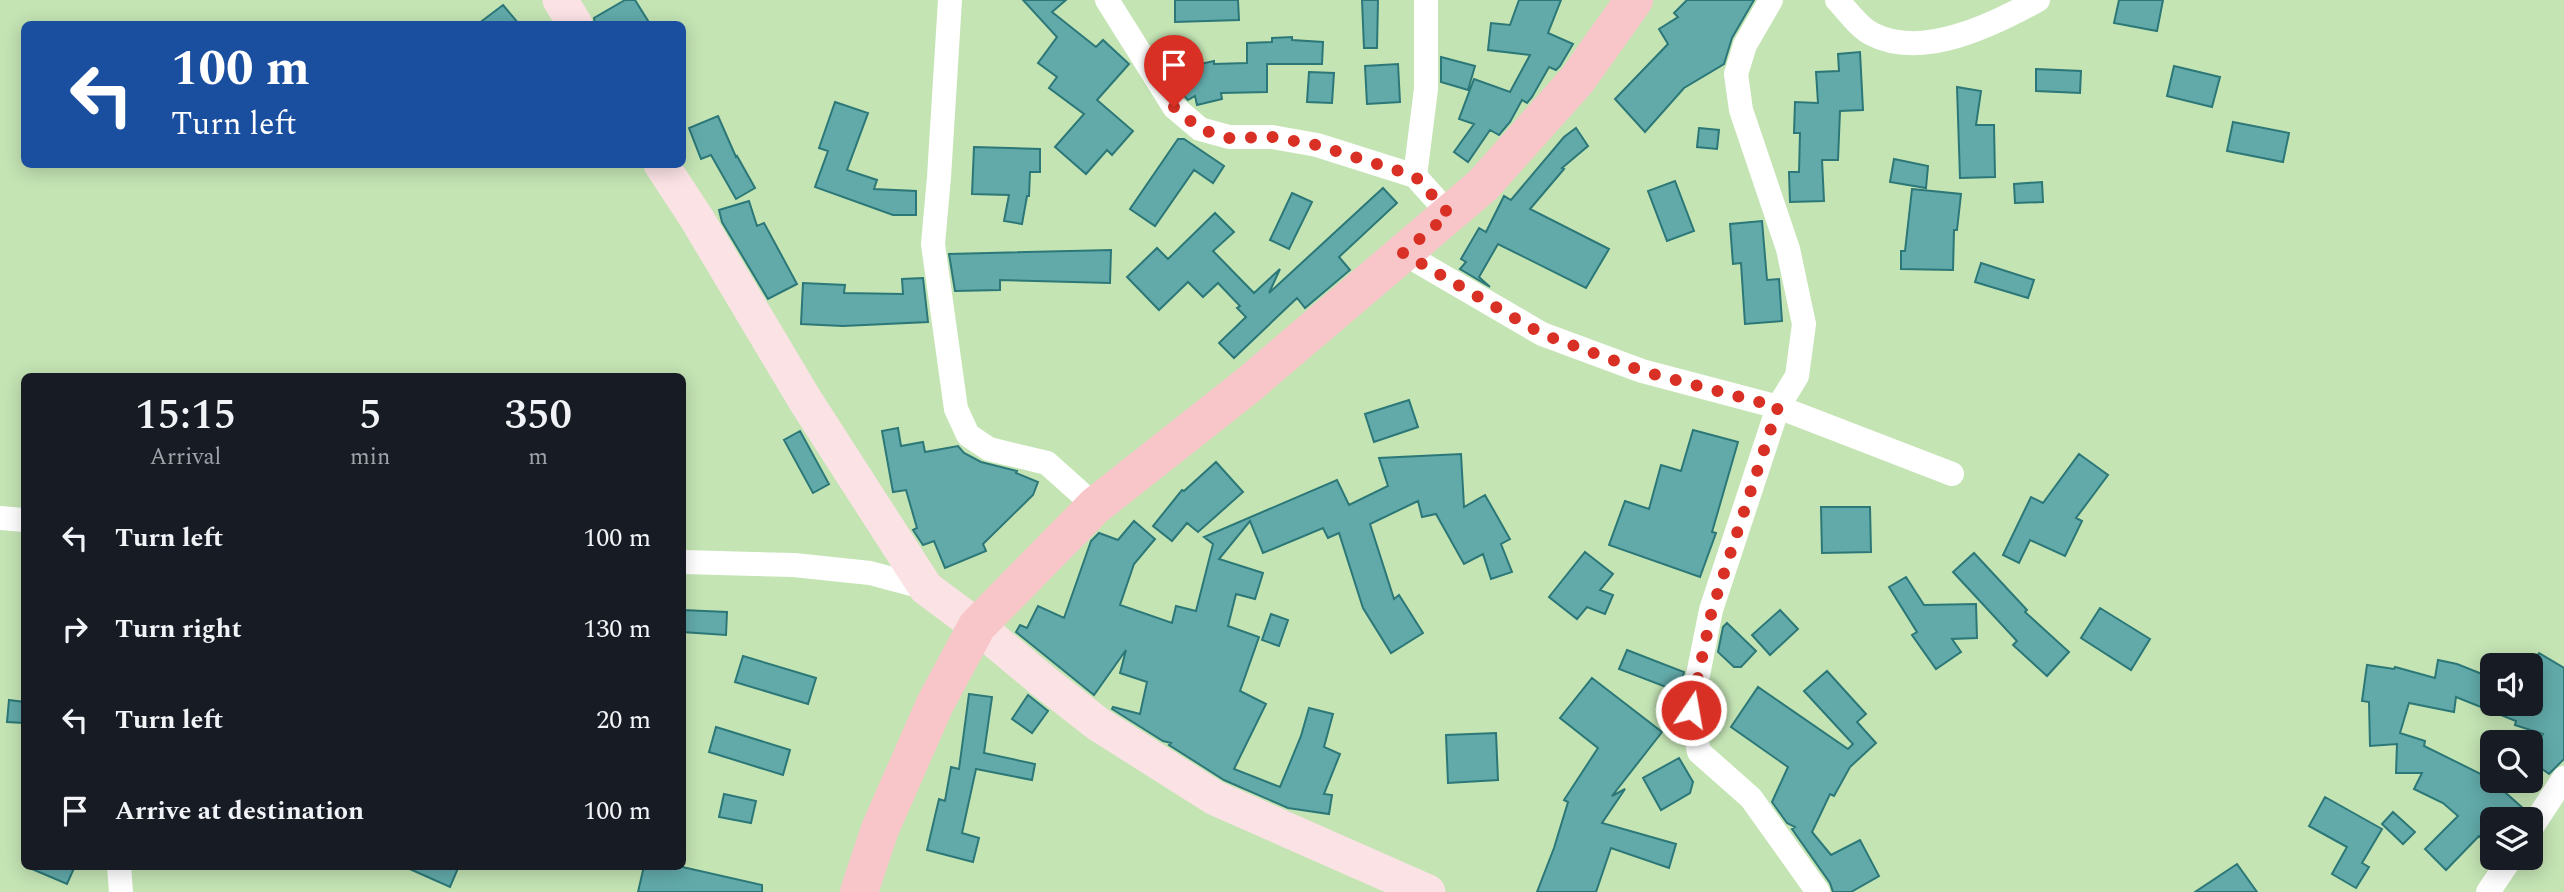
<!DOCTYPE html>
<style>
body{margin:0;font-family:Spectral,serif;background:#20242c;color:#f1f3f6;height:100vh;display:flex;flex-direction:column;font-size:26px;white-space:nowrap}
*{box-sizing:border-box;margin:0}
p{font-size:23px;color:#9ea1a6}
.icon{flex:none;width:38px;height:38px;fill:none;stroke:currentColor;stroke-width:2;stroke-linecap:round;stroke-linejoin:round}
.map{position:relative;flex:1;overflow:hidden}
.side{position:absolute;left:21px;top:373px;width:665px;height:497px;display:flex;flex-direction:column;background:#171b24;border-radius:10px;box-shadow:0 4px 18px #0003}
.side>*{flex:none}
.hud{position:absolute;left:21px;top:21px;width:665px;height:147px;border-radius:10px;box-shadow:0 4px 18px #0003;background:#1a4fa0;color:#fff;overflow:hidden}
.buttons{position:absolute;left:2480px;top:653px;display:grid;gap:14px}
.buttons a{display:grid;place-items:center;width:63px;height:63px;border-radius:10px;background:#171b24;box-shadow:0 4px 18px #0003;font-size:35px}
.pin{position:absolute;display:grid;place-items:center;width:60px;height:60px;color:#fff;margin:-72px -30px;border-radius:50% 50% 50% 0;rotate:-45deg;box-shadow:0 0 7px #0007}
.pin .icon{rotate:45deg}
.me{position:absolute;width:77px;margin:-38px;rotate:12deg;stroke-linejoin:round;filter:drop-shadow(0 0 5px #0008)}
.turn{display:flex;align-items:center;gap:24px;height:147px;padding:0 35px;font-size:32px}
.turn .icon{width:91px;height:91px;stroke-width:2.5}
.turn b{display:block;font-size:49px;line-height:60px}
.eta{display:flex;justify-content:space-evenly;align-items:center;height:119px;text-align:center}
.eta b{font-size:42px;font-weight:600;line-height:49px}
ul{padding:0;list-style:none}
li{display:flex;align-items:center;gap:21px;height:91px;padding:0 35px}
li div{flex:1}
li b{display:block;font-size:26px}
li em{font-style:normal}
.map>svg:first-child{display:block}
.building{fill:#62aaaa;stroke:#2c7777;stroke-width:2}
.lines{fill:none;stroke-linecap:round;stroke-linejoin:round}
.street{stroke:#fff;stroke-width:24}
.secondary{stroke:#fbe2e4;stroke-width:35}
.primary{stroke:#f8c6c9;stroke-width:38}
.route{stroke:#d93025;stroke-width:12;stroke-dasharray:0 21.6}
</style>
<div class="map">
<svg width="2564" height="892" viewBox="0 0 2564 892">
<rect width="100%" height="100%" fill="#c4e4b4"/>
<!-- building -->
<path class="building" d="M 625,0 L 635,0 L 650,24 L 595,24 L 594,18 Z
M 1023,0 L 1066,0 L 1052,12 L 1096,47 L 1103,40 L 1129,64 L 1097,100 L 1133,131 L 1112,155 L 1107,150 L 1086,174 L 1055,147 L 1084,114 L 1049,88 L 1057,77 L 1038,63 L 1057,37 Z
M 1175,0 L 1238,0 L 1239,20 L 1175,22 Z
M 1362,0 L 1378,0 L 1377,48 L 1364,48 Z
M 1519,0 L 1561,0 L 1548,33 L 1573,44 L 1560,66 L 1556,70 L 1549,67 L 1532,97 L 1527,103 L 1522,100 L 1510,122 L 1499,135 L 1490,130 L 1468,162 L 1454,152 L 1474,124 L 1459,119 L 1474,79 L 1510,92 L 1530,55 L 1488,50 L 1491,23 L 1510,25 Z
M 1687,0 L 1754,0 L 1732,38 L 1724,64 L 1684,88 L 1645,132 L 1615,99 L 1668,44 L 1659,29 L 1678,17 L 1674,13 Z
M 2119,0 L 2163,0 L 2157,31 L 2114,23 Z
M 503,5 L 519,24 L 478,24 Z
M 1292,37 L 1292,40 L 1323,42 L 1322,64 L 1267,64 L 1267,92 L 1221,93 L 1222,99 L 1197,105 L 1195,96 L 1188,100 L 1185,97 L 1164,62 L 1167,61 L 1173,70 L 1214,61 L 1214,64 L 1247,63 L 1247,43 L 1272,42 L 1272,38 Z
M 1860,52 L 1863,110 L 1840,111 L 1838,160 L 1822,160 L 1824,201 L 1790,202 L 1789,172 L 1799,172 L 1800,133 L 1794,133 L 1795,102 L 1818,103 L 1816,72 L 1839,71 L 1838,54 Z
M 1441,57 L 1475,66 L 1468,90 L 1441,82 Z
M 1398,64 L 1400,102 L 1367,104 L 1365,66 Z
M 2174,66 L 2220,77 L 2212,107 L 2167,96 Z
M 2036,69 L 2081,71 L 2080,93 L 2036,91 Z
M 1309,72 L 1334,73 L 1332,103 L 1307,102 Z
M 1957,87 L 1981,91 L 1976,125 L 1994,125 L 1995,177 L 1960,178 Z
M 835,102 L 868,113 L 847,170 L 877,180 L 874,189 L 916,191 L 916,215 L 893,215 L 815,187 L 828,151 L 819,148 Z
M 718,116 L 736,157 L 737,156 L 755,188 L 736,199 L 711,155 L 701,159 L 689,128 Z
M 2233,122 L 2289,133 L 2283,162 L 2227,151 Z
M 1576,128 L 1588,146 L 1562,168 L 1564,169 L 1530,209 L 1609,249 L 1586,288 L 1498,244 L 1479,277 L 1490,287 L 1460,269 L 1466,262 L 1461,259 L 1479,228 L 1486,232 L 1504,196 L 1511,200 L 1564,137 Z
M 1699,128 L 1719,130 L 1717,149 L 1697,147 Z
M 1178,139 L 1184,139 L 1224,166 L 1213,183 L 1194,170 L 1155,226 L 1130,209 Z
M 974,147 L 1040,149 L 1040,172 L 1030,172 L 1029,196 L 1027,196 L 1022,224 L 1004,221 L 1009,195 L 972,194 Z
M 1894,159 L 1928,166 L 1926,188 L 1890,182 Z
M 1675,181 L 1694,231 L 1667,241 L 1648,191 Z
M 2042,182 L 2043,202 L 2015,203 L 2014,184 Z
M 1383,188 L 1397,203 L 1339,257 L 1350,270 L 1305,308 L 1297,298 L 1234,358 L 1219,343 L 1246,317 L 1237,308 L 1240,306 L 1218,283 L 1203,297 L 1188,282 L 1159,310 L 1127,277 L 1157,248 L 1168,259 L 1215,213 L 1234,232 L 1213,251 L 1254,293 L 1280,269 L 1269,293 Z
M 1912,189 L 1961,194 L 1957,230 L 1954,230 L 1953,270 L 1901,269 L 1901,251 L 1905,251 Z
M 1292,193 L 1312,202 L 1289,249 L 1270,240 Z
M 749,201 L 757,226 L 764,223 L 797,284 L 768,299 L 722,222 L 719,210 Z
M 1762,221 L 1767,280 L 1779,279 L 1782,321 L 1745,324 L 1741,263 L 1733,264 L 1730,224 Z
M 1111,250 L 1110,283 L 1000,280 L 1000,290 L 955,291 L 949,254 Z
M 1981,263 L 2034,280 L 2028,298 L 1975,282 Z
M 923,278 L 928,322 L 843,326 L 801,324 L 803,283 L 845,285 L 844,293 L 903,294 L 902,279 Z
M 1409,400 L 1418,427 L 1374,442 L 1365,414 Z
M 898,428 L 901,446 L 923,442 L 925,452 L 958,446 L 964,453 L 981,462 L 1017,471 L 1016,473 L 1038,482 L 1033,495 L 983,544 L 986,551 L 945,568 L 934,541 L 923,545 L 913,530 L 917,528 L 906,490 L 893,492 L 882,431 Z
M 1693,430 L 1738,442 L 1712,532 L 1716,533 L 1700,577 L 1609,545 L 1625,501 L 1649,509 L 1661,465 L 1681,471 Z
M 800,431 L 829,484 L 813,493 L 784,440 Z
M 1461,454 L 1464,507 L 1485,495 L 1510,539 L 1501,544 L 1512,572 L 1491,579 L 1483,554 L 1464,564 L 1436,514 L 1422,517 L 1418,501 L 1370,524 L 1394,599 L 1399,595 L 1423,633 L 1391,653 L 1363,608 L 1339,533 L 1328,538 L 1323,528 L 1263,553 L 1250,521 L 1219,559 L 1263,573 L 1255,599 L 1236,594 L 1228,626 L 1259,637 L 1240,691 L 1266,704 L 1234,769 L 1280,787 L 1301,736 L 1309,708 L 1333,714 L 1324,747 L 1340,754 L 1324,794 L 1332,795 L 1329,814 L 1288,808 L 1224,780 L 1169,745 L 1171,743 L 1163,741 L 1112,709 L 1113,707 L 1140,714 L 1147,682 L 1120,673 L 1126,650 L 1094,695 L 1016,632 L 1020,625 L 1027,628 L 1038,606 L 1064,618 L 1091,541 L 1099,533 L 1118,540 L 1134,521 L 1155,539 L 1134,564 L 1120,605 L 1172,623 L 1176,606 L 1196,611 L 1213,544 L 1204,537 L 1337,480 L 1349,505 L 1388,486 L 1379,458 Z
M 2079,454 L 2108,475 L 2076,518 L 2082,521 L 2065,556 L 2030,540 L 2019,563 L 2003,555 L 2031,497 L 2043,503 Z
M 1216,462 L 1243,492 L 1198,532 L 1187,523 L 1172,541 L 1153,526 L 1182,490 L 1184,491 Z
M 1821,507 L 1870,507 L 1871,552 L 1822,553 Z
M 1585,552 L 1613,574 L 1600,590 L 1613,595 L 1605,614 L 1587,607 L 1577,619 L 1549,597 Z
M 1974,553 L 2027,610 L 2025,612 L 2069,652 L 2047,676 L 2013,645 L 2017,641 L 1953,572 Z
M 1906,577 L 1924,605 L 1976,604 L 1977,638 L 1952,639 L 1961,652 L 1936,669 L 1912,635 L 1917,632 L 1889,587 Z
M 2100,608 L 2150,639 L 2131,670 L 2081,638 Z
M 682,610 L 727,612 L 726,635 L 682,632 Z
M 1780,610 L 1798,629 L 1770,655 L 1752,635 Z
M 1271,614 L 1288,620 L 1279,646 L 1262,640 Z
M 1727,623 L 1756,651 L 1741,667 L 1734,667 L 1718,652 L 1723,627 Z
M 1627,650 L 1684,672 L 1679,692 L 1619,669 Z
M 2539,653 L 2564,668 L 2564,759 L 2549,774 L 2530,760 L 2530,752 L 2543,734 L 2515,725 L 2516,721 L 2456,697 L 2454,712 L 2409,703 L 2400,733 L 2425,741 L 2424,746 L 2489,778 L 2525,810 L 2519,819 L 2492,819 L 2492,848 L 2479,836 L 2446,870 L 2425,849 L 2458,816 L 2443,803 L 2414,789 L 2422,773 L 2396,773 L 2397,744 L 2370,746 L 2369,702 L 2362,701 L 2367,665 L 2394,669 L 2395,667 L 2435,678 L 2438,660 L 2457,664 L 2492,678 L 2492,704 L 2530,704 L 2530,667 Z
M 743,656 L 816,678 L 808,704 L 735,682 Z
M 1827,671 L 1866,714 L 1857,722 L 1876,743 L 1850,767 L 1834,796 L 1830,794 L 1812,832 L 1831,855 L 1860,840 L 1879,876 L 1851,892 L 1833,892 L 1830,883 L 1792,829 L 1795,827 L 1787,823 L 1772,802 L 1788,767 L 1731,727 L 1758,687 L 1848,749 L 1853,744 L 1804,691 Z
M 1592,678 L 1662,732 L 1612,796 L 1625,789 L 1602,823 L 1676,844 L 1669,868 L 1611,848 L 1596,892 L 1537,892 L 1554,848 L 1568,802 L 1564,800 L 1598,748 L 1560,718 Z
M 969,694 L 992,697 L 984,753 L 1035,764 L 1032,780 L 976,769 L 962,833 L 979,838 L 973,862 L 927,850 L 939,799 L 945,801 L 951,767 L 959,769 Z
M 1028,695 L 1048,711 L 1032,733 L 1012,719 Z
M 9,700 L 24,702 L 24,723 L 7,722 Z
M 716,727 L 790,750 L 783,775 L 709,752 Z
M 1496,733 L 1498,780 L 1448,783 L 1446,735 Z
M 1679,758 L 1693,782 L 1690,793 L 1661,810 L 1643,778 Z
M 724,794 L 756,801 L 751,823 L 719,817 Z
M 2325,797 L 2382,829 L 2362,863 L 2369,867 L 2356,888 L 2332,874 L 2347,847 L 2309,826 Z
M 2393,812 L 2415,832 L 2403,844 L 2382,824 Z
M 2237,864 L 2257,892 L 2195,892 Z
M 25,866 L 75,866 L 67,884 Z
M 403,866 L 459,866 L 450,887 Z
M 644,866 L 678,866 L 762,885 L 762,892 L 638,892 Z"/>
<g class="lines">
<!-- street -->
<path class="street" d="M 950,0 L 939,177 L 933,244 L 956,409 L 968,435 L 989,449 L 1047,463 L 1095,506
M 1107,0 L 1174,107 L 1200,129 L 1229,137 L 1272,137 L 1317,145 L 1415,176 L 1449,214
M 1771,0 L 1745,45 L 1736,74 L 1741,110 L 1788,249 L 1804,324 L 1797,376 L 1778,407 L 1711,610 L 1691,710 L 1699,752 L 1751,798 L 1818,892
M 1837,0 C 1847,10 1859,28 1872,34 C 1922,60 1993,25 2038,0
M 1415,176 L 1426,89 L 1426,0
M 1403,253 L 1542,334 L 1642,371 L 1778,407 L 1952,474
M 0,518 L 24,520
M 682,562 L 794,565 L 870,573 L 926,588
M 2530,830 L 2564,778
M 119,866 L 121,892
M 2488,892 L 2511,858"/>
<!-- secondary -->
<path class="secondary" d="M 560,0 L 575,24
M 661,164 L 697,219 L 805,400 L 926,588 L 977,626 L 1043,681 L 1098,724 L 1215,798 L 1428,892"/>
<!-- primary -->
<path class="primary" d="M 859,892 L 880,829 L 935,704 L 977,626 L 1095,506 L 1247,386 L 1483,185 L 1577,80 L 1634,0"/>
</g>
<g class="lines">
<!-- route -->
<path class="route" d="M 1174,107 L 1200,129 L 1229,138 L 1272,137 L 1317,145 L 1415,176 L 1449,214 L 1403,253 L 1542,334 L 1642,371 L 1778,407 L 1712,610 L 1691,710"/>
</g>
</svg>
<div class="buttons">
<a><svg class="icon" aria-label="sound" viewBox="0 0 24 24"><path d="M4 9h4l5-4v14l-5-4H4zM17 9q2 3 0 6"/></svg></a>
<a><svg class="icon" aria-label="search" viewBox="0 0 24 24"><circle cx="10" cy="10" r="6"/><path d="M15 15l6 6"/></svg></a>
<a><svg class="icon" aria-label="layers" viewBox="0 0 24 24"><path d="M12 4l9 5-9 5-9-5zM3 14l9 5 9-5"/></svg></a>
</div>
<div class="pin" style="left:1174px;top:107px;background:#d93025"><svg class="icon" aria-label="arrive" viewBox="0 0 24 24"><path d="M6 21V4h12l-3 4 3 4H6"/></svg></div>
<svg class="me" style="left:1691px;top:710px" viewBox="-20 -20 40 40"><circle r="17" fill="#d93025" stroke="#fff" stroke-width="3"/><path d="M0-11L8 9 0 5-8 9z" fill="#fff"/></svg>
<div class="hud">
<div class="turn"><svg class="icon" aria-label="left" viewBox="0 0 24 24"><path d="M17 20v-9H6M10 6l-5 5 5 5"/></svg><div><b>100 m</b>Turn left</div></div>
</div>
<section class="side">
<div class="eta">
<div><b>15:15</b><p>Arrival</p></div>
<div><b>5</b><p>min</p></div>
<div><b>350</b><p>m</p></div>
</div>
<ul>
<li><svg class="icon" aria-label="left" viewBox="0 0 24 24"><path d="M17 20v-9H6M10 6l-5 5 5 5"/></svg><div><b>Turn left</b></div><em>100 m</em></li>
<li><svg class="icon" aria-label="right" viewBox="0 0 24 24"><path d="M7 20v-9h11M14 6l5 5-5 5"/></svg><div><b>Turn right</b></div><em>130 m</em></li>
<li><svg class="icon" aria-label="left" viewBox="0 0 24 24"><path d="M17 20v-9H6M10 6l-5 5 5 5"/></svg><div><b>Turn left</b></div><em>20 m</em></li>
<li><svg class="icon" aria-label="arrive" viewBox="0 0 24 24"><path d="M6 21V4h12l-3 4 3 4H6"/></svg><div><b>Arrive at destination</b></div><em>100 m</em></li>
</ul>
</section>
</div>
